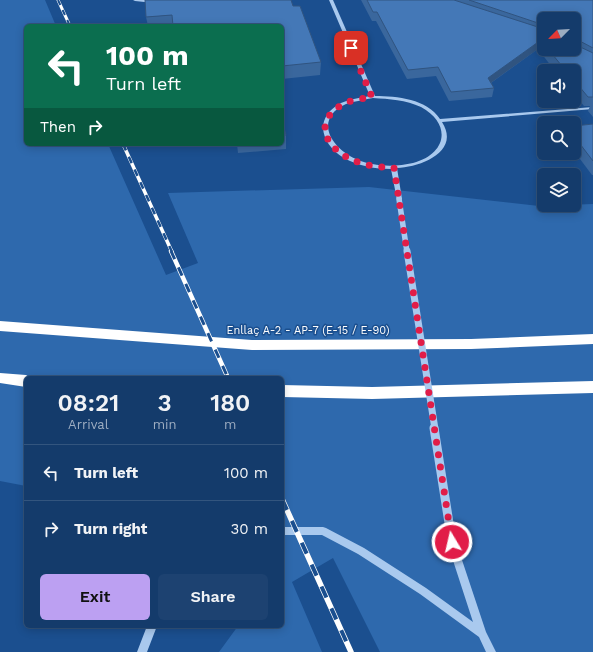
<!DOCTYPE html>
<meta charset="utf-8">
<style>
body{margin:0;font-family:"Work Sans",sans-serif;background:#1d4271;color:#f1f3f6;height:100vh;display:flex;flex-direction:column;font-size:15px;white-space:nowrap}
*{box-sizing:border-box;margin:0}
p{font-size:13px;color:#9dadc1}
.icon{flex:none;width:22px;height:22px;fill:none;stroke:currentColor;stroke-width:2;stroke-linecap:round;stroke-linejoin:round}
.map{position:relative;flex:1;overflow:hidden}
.details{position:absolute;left:24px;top:376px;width:260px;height:252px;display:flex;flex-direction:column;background:#143b6b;border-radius:6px;box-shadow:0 2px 10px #0003,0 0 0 1px #33557e}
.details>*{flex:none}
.hud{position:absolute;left:24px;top:24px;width:260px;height:122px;border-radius:6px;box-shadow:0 2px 10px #0003,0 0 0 1px #33557e;background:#0b6e4f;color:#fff;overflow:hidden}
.needle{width:26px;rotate:246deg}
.tools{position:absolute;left:537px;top:12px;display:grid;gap:8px}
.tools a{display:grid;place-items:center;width:44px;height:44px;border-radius:6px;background:#143b6b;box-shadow:0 2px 10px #0003,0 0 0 1px #33557e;font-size:20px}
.pin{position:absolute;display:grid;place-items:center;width:34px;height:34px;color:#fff;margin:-17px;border-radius:8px;box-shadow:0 2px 6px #0006}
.me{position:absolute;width:44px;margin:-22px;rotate:351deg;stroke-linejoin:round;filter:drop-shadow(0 0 3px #0008)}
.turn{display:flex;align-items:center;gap:14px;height:84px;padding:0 16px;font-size:18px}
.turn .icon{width:52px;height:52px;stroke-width:2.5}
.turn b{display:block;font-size:28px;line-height:34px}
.then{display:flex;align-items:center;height:38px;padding:0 16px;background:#0003;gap:8px;font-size:15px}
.eta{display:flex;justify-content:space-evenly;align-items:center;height:68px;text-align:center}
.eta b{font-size:24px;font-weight:600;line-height:28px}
.button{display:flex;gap:8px;margin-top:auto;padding:8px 16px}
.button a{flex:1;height:46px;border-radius:6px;background:#bca0f2;color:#111;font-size:16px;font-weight:600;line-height:46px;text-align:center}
.button a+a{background:#1d4271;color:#f1f3f6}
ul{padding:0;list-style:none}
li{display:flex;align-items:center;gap:12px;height:56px;padding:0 16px;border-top:1px solid #33557e}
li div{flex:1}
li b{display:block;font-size:15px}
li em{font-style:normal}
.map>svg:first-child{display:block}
.green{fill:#2e69ad}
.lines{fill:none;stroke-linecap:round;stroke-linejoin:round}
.minor{fill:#a9c9ee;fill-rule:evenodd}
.highway{fill:#fff;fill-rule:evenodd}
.rail-far3-casing{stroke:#fff;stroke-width:3}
.rail-far2-casing{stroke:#fff;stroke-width:3.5}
.rail-far1-casing{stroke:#fff;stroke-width:4.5}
.rail-casing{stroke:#fff;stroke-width:5.5}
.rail-far3{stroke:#1b4f8f;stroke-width:2;stroke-dasharray:5.5;stroke-linecap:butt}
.rail-far2{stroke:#1b4f8f;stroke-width:2.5;stroke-dasharray:7;stroke-linecap:butt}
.rail-far1{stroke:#1b4f8f;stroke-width:3;stroke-dasharray:9;stroke-linecap:butt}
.rail{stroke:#1b4f8f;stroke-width:4;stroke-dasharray:12;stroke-linecap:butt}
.minor-bridge-far2{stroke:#a9c9ee;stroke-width:5.5}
.minor-bridge-far1{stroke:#a9c9ee;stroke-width:7}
.minor-bridge{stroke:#a9c9ee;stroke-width:9}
.wall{fill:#3a679d;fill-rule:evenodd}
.shaded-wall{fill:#305480}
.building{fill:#4478b7;stroke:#305480}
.route{stroke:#e11d48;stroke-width:7;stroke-dasharray:0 12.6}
.labels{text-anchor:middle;stroke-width:3;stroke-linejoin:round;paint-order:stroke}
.street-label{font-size:11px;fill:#fff;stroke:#1b4f8f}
</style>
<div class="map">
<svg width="593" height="652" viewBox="0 0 593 652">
<rect width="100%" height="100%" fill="#1b4f8f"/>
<!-- green -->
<path class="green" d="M 0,0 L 45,0 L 56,26 L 26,26 L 26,144 L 108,144 L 166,275 L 198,263 L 168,193 L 369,187 L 539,206 L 593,204 L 593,652 L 380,652 L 333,558 L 292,582 L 322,652 L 219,652 L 238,626 L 282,626 L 282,378 L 26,378 L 26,486 L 0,481 Z"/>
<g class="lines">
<!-- minor -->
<path class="minor" d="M 133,0 L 146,0 L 156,2 L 154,3 L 135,1 Z
M 329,0 L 333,0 L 375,96 C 397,96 427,99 440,119 L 593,107 L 593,109 L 442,122 C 461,152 420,167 397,168 L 402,199 L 401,200 L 397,200 L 391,169 C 376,169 358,166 344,158 C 321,144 313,118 341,103 C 350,99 360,98 370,96 ZM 373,98 C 389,99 406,100 421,107 C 452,124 447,154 413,163 C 396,167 373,167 356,159 C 331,148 313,119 346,104 C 355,101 364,100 373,98 Z
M 282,527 L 323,527 L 326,528 L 364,548 L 426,588 L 473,622 L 447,542 L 449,539 L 452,537 L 455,539 L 486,632 L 496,652 L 486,652 L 479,637 L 420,594 L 358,554 L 322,535 L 282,535 Z
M 147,626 L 157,626 L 147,652 L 137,652 Z"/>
<!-- highway -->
<path class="highway" d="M 0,321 L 252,340 L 471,339 L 593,334 L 593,344 L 471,349 L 252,350 L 0,331 Z
M 0,373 L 26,375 L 31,378 L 26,378 L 26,387 L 0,383 Z
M 593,381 L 593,393 L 372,399 L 282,397 L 282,385 L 372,387 Z"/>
<defs>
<path id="rail-far3" d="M 58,0 L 70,26"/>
<path id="rail-far2" d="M 123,144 L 172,252"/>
<path id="rail-far1" d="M 171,251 L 228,378"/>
<path id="rail" d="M 282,499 L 351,652"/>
</defs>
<!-- rail-far3 casing -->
<use href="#rail-far3" class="rail-far3-casing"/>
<!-- rail-far2 casing -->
<use href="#rail-far2" class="rail-far2-casing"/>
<!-- rail-far1 casing -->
<use href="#rail-far1" class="rail-far1-casing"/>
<!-- rail casing -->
<use href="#rail" class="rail-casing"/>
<!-- rail-far3 -->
<use href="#rail-far3" class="rail-far3"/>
<!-- rail-far2 -->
<use href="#rail-far2" class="rail-far2"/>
<!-- rail-far1 -->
<use href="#rail-far1" class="rail-far1"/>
<!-- rail -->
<use href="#rail" class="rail"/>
<!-- minor-bridge-far2 -->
<path class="minor-bridge-far2" d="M 399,199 L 407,252"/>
<!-- minor-bridge-far1 -->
<path class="minor-bridge-far1" d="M 407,251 L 435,429"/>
<!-- minor-bridge -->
<path class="minor-bridge" d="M 434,428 L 452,542"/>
</g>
<!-- wall -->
<path class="wall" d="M 361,0 L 593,0 L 593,117 L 588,111 L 590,106 L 584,106 L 574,94 L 574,71 L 555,71 L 538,49 L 491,83 L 494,88 L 492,97 L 449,101 L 436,76 L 407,79 L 376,21 L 372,21 ZM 544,19 L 574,19 L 574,49 L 544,49 Z
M 293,6 L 321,62 L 320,75 L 282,79 L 282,26 L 148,26 L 146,17 Z
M 282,120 L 286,135 L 286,149 L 238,153 L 237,144 L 282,144 Z
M 593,124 L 593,175 L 592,175 L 574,151 L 574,126 Z"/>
<!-- shaded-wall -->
<path class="shaded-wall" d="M 541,40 L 538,49 L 485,87 L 488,78 Z"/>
<!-- building -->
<path class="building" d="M 145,0 L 291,0 L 293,6 L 300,6 L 321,62 L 282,66 L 282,26 L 173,26 L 172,15 L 146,17 Z
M 367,0 L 454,0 L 544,29 L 544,44 L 541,40 L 488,78 L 494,88 L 451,92 L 438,67 L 408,70 L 377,12 L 373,12 Z
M 469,0 L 593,0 L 593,48 L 576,39 L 574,39 L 574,19 L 544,19 L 544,25 Z
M 574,44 L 593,53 L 593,97 L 588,97 L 574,80 L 574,71 L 566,71 L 548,49 L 574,49 Z
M 282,120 L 286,135 L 282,136 Z
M 593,124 L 593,161 L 574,136 L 574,126 Z"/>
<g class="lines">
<!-- route -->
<path class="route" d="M 351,48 L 372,97 C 361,99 347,100 337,108 C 311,128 332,152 355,161 C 367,166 381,167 394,168 L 452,542"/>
</g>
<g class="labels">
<!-- street labels -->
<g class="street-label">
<text x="308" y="334">Enllaç A-2 - AP-7 (E-15 / E-90)</text>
</g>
</g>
</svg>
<div class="tools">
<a><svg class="needle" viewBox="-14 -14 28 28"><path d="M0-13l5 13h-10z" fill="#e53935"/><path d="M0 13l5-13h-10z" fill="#9dadc1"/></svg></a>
<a><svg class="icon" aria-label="sound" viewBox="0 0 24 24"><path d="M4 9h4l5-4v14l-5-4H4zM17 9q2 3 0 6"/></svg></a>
<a><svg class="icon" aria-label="search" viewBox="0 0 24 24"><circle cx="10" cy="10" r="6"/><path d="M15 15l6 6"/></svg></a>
<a><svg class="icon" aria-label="layers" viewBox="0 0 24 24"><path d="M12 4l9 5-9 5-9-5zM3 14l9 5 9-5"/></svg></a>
</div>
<div class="pin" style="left:351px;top:48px;background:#d93025"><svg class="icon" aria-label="arrive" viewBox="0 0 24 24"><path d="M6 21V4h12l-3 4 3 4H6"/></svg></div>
<svg class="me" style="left:452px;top:542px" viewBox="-20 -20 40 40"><circle r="17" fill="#e11d48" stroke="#fff" stroke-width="3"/><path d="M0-11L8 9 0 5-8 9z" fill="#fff"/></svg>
<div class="hud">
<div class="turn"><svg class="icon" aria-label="left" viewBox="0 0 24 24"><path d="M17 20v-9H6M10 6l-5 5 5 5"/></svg><div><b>100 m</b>Turn left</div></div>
<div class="then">Then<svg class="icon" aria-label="right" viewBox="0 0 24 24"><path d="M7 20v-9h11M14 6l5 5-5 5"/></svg></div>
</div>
<section class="details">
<div class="eta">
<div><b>08:21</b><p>Arrival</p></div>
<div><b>3</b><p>min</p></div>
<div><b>180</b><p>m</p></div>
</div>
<ul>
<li><svg class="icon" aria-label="left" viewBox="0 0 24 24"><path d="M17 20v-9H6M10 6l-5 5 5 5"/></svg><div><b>Turn left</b></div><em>100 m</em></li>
<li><svg class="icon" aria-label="right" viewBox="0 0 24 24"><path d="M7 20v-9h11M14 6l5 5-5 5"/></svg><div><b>Turn right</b></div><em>30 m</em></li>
</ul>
<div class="button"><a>Exit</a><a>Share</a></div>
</section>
</div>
